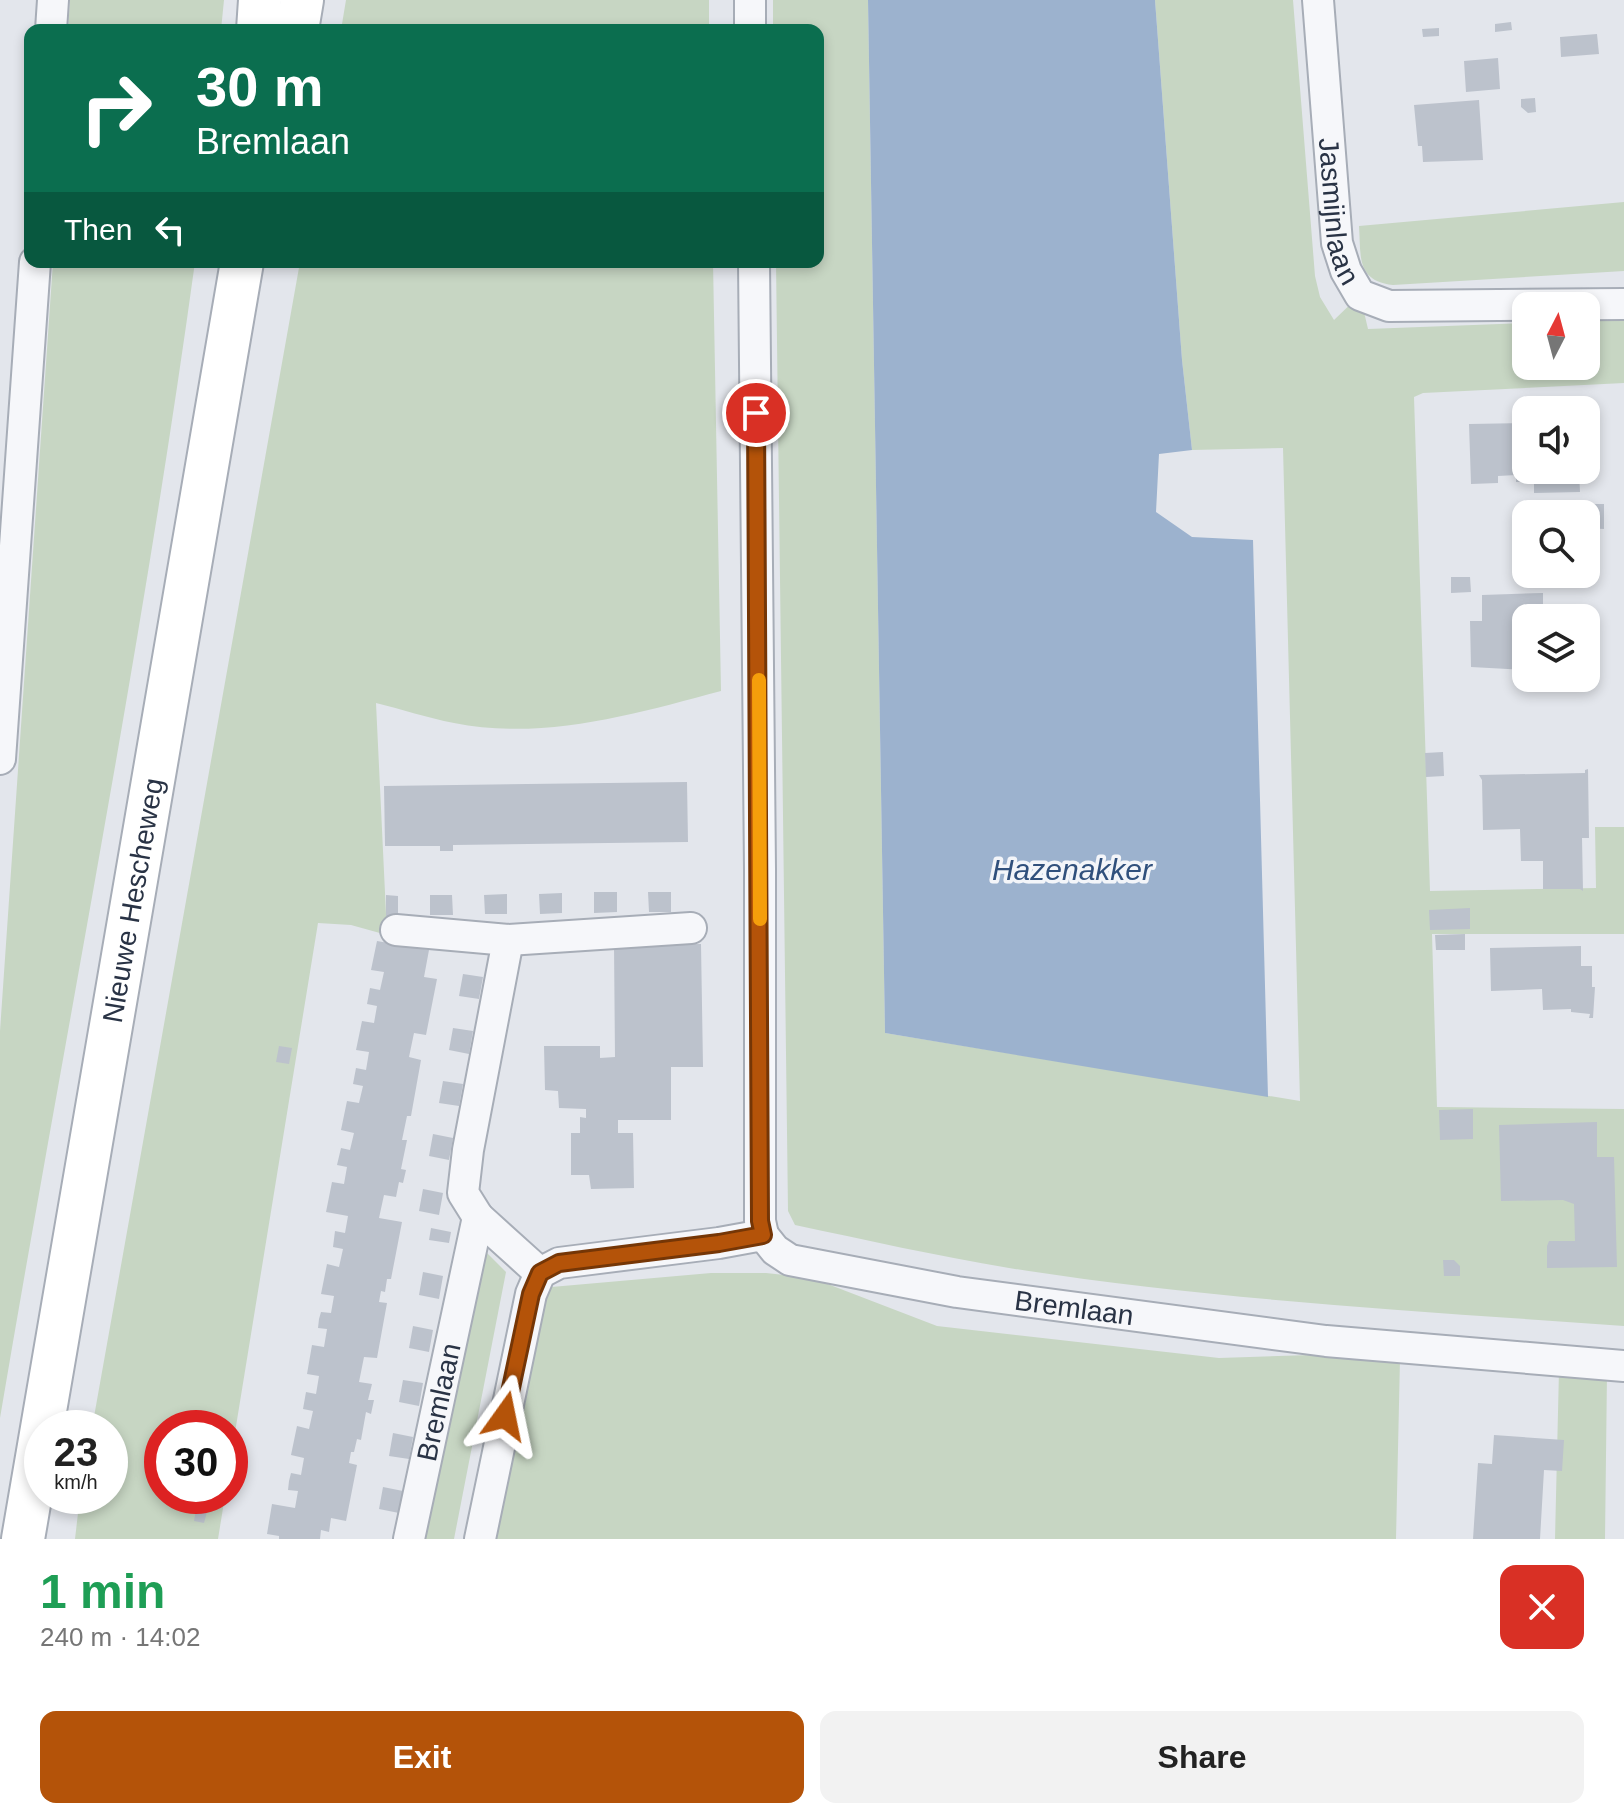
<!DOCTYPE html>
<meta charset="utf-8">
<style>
body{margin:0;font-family:Helvetica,sans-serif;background:#f2f2f2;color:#222;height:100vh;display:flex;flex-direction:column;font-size:30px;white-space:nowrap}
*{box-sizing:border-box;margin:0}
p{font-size:26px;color:#767676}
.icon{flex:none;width:44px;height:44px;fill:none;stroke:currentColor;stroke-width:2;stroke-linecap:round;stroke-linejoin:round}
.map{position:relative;height:1539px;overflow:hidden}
.side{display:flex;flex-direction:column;background:#fff;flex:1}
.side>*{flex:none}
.hud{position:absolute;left:24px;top:24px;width:800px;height:244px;border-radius:16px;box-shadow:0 4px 12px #0003;background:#0b6e4f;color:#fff;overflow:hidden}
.needle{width:52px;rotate:6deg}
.buttons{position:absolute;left:1512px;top:292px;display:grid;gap:16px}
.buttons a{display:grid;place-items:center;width:88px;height:88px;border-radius:16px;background:#fff;box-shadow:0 4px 12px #0003;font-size:40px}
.speed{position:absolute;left:24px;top:1410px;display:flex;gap:16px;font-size:40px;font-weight:700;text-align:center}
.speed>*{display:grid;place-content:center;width:104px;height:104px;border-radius:50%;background:#fff;box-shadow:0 4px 12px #0003;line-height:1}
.speed small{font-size:20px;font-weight:400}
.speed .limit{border:12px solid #d22;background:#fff;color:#111}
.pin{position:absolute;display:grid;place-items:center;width:68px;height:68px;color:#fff;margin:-34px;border:4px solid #fff;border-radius:50%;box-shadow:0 2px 8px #0007}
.me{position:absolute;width:88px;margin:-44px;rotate:12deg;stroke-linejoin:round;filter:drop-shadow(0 0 6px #0008)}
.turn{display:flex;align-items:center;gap:28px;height:168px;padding:0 40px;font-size:36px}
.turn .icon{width:104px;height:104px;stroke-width:2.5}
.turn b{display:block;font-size:56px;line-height:68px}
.then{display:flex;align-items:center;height:76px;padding:0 40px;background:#0003;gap:16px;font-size:30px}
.round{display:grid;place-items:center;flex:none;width:84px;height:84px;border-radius:16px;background:#f2f2f2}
.overview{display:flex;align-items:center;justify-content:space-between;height:136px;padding:0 40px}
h1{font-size:48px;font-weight:600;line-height:60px;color:#1e9e55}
.action{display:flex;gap:16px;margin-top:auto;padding:16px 40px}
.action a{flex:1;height:92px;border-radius:16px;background:#b45309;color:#fff;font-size:32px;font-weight:600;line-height:92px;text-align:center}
.action a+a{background:#f2f2f2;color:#222}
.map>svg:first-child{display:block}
.green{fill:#c7d6c3}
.water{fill:#9cb2ce}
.building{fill:#bcc2cc}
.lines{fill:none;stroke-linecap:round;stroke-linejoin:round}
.street-casing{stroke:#a7adb7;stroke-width:34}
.secondary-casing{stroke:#a7adb7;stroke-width:46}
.street{stroke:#f6f7fa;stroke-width:30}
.secondary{stroke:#fff;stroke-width:42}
.route-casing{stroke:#753606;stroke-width:20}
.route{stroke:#b45309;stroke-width:14}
.slow{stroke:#f59e0b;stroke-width:14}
.labels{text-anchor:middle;stroke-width:7;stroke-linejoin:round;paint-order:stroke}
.street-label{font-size:28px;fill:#293345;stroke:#f3f5f9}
.water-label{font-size:30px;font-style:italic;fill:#30507c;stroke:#f3f5f9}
</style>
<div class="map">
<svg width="1624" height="1539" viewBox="0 0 1624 1539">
<rect width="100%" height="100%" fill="#e3e6ec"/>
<!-- green -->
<path class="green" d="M 70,0 L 224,0 L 221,30 L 68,30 Z
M 346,0 L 709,0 L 709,30 L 341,30 Z
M 773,0 L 868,0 L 885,1033 L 1300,1101 L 1283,448 L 1192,450 L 1182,360 L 1155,0 L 1293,0 L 1315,276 L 1320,297 L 1334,320 L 1360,295 L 1368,329 L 1526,323 L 1526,366 L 1586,366 L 1586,320 L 1624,318 L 1624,383 L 1423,393 L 1414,397 L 1430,891 L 1596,888 L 1595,827 L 1624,827 L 1624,934 L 1432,934 L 1437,1107 L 1624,1109 L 1624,1326 C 1419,1311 1212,1300 1009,1268 C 937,1256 866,1240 795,1225 L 788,1211 L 776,262 L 818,262 L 818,30 L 773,30 Z
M 1624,202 L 1624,271 L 1393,285 C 1356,281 1361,256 1359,226 Z
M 53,262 L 195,262 C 142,649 65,1033 0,1418 L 0,1031 Z
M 300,262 L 713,262 L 721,691 C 635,714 543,741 454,723 C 427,718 402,709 376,703 L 387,935 L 351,925 L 318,923 L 230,1463 L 230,1428 L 162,1428 L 162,1496 L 225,1496 L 218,1539 L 75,1539 L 80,1496 L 110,1496 L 110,1428 L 92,1428 Z
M 481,1247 L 506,1272 L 454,1539 L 421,1539 Z
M 711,1273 L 766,1273 L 812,1278 L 937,1326 L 1219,1358 L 1343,1354 L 1400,1359 L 1396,1539 L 490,1539 L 540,1288 Z
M 1559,1370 L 1607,1373 L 1605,1539 L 1555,1539 Z"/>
<!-- water -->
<path class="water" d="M 868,0 L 1155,0 L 1182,360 L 1192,450 L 1159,454 L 1156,512 L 1192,537 L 1253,540 L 1268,1097 L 885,1033 Z"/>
<!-- building -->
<path class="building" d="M 1511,22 L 1512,30 L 1495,32 L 1495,24 Z
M 1439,28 L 1439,36 L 1423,37 L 1422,29 Z
M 1597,34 L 1599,54 L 1561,57 L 1560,37 Z
M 1498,58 L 1500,89 L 1466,92 L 1464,61 Z
M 1535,98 L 1536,112 L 1528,113 L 1521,107 L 1521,99 Z
M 1479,100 L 1483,160 L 1423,162 L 1422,146 L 1418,146 L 1414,105 Z
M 1526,423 L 1526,470 L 1579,470 L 1580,492 L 1534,493 L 1534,482 L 1516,482 L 1516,475 L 1498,476 L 1498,483 L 1471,484 L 1469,424 Z
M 1583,504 L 1604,504 L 1604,529 L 1586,528 Z
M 1451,577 L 1470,577 L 1471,592 L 1451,593 Z
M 1543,593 L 1543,605 L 1583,604 L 1583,618 L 1526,618 L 1526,670 L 1471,667 L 1470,621 L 1482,621 L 1482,595 Z
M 1443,752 L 1444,776 L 1426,777 L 1425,753 Z
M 1588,769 L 1589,838 L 1582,838 L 1583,891 L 1580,889 L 1543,889 L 1543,861 L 1521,861 L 1520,829 L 1483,830 L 1482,780 L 1479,775 L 1585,773 L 1585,770 Z
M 687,782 L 688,842 L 453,845 L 453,851 L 440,851 L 440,846 L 385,846 L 384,786 Z
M 594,892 L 617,892 L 617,912 L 594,913 Z
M 648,892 L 671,892 L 671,912 L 649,912 Z
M 562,893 L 562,913 L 540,914 L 539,894 Z
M 507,894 L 507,914 L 485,914 L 484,895 Z
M 386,895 L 398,896 L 398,916 L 386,916 Z
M 430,895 L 452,895 L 453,915 L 430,915 Z
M 1470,908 L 1470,929 L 1430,930 L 1429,910 Z
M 1465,934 L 1465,950 L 1436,950 L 1435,935 Z
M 377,941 L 429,950 L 424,977 L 437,979 L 426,1035 L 414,1033 L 409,1057 L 421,1060 L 411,1116 L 407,1116 L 402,1140 L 407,1140 L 401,1169 L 406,1170 L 403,1183 L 399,1182 L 396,1197 L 384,1195 L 379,1218 L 402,1222 L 391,1279 L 387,1279 L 385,1292 L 381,1291 L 379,1302 L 387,1303 L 377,1358 L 364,1357 L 359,1382 L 372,1384 L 368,1400 L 374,1400 L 371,1414 L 366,1412 L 361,1440 L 357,1439 L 354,1452 L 351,1452 L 349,1463 L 357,1465 L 346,1521 L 331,1518 L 329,1532 L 321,1530 L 320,1539 L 279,1539 L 279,1536 L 267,1534 L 272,1504 L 295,1508 L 298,1491 L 288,1490 L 289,1481 L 291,1473 L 301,1475 L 304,1458 L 291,1455 L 297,1426 L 309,1429 L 313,1411 L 303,1409 L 306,1392 L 316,1394 L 319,1376 L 307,1374 L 312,1345 L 324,1347 L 327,1329 L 318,1328 L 319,1319 L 321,1312 L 331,1313 L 334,1296 L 321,1294 L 327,1264 L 339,1267 L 343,1249 L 333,1247 L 335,1231 L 345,1233 L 348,1216 L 326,1212 L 332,1182 L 344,1184 L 347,1167 L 337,1165 L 341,1148 L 350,1150 L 354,1133 L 341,1130 L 347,1101 L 359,1103 L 363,1086 L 353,1084 L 356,1068 L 366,1070 L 369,1052 L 356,1050 L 362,1021 L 374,1023 L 377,1006 L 367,1004 L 370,988 L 380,990 L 384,972 L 371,970 Z
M 701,944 L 703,1067 L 671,1067 L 671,1120 L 618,1120 L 618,1133 L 633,1133 L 634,1188 L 591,1189 L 589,1175 L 571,1175 L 571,1133 L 580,1133 L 580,1117 L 586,1118 L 586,1109 L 559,1108 L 558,1091 L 545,1090 L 544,1046 L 600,1046 L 600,1058 L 615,1057 L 614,945 Z
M 1581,946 L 1581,966 L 1592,966 L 1592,987 L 1595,987 L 1593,1018 L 1589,1018 L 1590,1014 L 1571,1012 L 1571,1009 L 1543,1010 L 1542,989 L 1491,991 L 1490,948 Z
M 463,974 L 483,977 L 479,999 L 459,996 Z
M 453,1028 L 473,1031 L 469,1054 L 449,1050 Z
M 279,1046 L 292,1048 L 289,1064 L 276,1062 Z
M 443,1081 L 463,1084 L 459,1106 L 439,1103 Z
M 1473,1109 L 1473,1139 L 1440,1140 L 1439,1110 Z
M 1597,1122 L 1597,1157 L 1614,1157 L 1617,1267 L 1547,1268 L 1547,1246 L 1549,1241 L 1575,1241 L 1574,1204 L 1563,1200 L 1501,1201 L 1499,1125 Z
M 433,1134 L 453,1138 L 449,1160 L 429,1156 Z
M 423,1189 L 443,1193 L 439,1215 L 419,1211 Z
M 431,1228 L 451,1232 L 449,1243 L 429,1240 Z
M 1443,1260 L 1454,1260 L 1460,1266 L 1460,1276 L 1444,1276 Z
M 423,1272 L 443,1276 L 439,1299 L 419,1295 Z
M 413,1326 L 433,1330 L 429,1352 L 409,1348 Z
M 403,1380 L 423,1383 L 419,1406 L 399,1402 Z
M 393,1433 L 413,1437 L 409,1459 L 389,1456 Z
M 1494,1435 L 1564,1440 L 1562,1471 L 1544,1470 L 1540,1539 L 1473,1539 L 1478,1463 L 1492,1464 Z
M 383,1487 L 403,1491 L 399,1513 L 379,1509 Z
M 196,1509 L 207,1512 L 204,1523 L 194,1521 Z"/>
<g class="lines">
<defs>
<g id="street">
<path d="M 750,0 L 750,30"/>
<path id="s1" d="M 1318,0 L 1337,243 L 1346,271 L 1360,295 L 1389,306 L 1624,304"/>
<path d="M 51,30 L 53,0"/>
<path d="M 754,262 L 760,869 L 760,1221 L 763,1235"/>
<path d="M 0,759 L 35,262"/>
<path d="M 396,930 L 508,940 L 691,928"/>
<path d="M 478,1217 L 540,1273"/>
<path id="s2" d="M 409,1539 L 478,1217 L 463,1193 L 468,1150 L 508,940"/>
<path id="s3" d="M 480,1539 L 531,1294 L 540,1273 L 559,1263 L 719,1243 L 763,1235 L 775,1250 L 790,1260 L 957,1292 L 1326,1341 L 1624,1366"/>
</g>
<g id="secondary">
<path d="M 258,30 L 260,0"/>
<path d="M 297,30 L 302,0"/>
<path id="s4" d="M 23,1539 L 242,262"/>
</g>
</defs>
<!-- street casing -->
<use href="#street" class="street-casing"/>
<!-- secondary casing -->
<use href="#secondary" class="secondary-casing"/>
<!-- street -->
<use href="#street" class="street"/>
<!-- secondary -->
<use href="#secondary" class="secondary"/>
</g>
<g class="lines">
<defs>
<path id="route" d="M 505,1416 L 531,1294 L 540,1273 L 559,1263 L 719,1243 L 763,1235 L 760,1221 L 756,413"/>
</defs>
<!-- route casing -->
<use href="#route" class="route-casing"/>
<!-- route -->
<use href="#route" class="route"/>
<!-- slow -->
<path class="slow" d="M 759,680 L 760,919"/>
</g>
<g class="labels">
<!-- street labels -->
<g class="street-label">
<text dy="10" stroke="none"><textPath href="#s1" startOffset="212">Jasmijnlaan</textPath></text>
<text dy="10" stroke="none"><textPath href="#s4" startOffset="648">Nieuwe Hescheweg</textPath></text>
<text dy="10" stroke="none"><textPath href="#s3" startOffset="826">Bremlaan</textPath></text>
<text dy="10" stroke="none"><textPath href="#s2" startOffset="140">Bremlaan</textPath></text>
</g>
<!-- water labels -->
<g class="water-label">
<text x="1072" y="880">Hazenakker</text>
</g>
</g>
</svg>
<div class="buttons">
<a><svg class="needle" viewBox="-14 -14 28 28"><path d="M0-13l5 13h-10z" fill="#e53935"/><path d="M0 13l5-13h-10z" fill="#767676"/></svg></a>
<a><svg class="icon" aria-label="sound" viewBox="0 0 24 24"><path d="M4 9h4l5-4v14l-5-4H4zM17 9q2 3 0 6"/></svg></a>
<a><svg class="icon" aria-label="search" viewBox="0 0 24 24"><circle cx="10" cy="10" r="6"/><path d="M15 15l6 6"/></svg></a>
<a><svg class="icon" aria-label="layers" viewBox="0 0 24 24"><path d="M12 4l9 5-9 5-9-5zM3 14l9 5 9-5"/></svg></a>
</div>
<div class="speed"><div>23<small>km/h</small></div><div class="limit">30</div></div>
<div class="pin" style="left:756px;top:413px;background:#d93025"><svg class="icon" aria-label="arrive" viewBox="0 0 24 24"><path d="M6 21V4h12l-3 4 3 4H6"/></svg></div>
<svg class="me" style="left:505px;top:1416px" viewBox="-20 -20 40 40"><path d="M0-17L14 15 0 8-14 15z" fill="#b45309" stroke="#fff" stroke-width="4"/></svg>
<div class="hud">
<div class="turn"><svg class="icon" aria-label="right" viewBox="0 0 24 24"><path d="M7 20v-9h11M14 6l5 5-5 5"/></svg><div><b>30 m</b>Bremlaan</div></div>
<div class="then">Then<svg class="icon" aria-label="left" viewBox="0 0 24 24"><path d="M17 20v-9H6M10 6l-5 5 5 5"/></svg></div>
</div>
</div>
<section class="side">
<div class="overview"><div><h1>1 min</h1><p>240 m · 14:02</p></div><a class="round" style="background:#d93025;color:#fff"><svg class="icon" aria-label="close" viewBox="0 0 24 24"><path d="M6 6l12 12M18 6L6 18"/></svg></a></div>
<div class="action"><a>Exit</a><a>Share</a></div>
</section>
